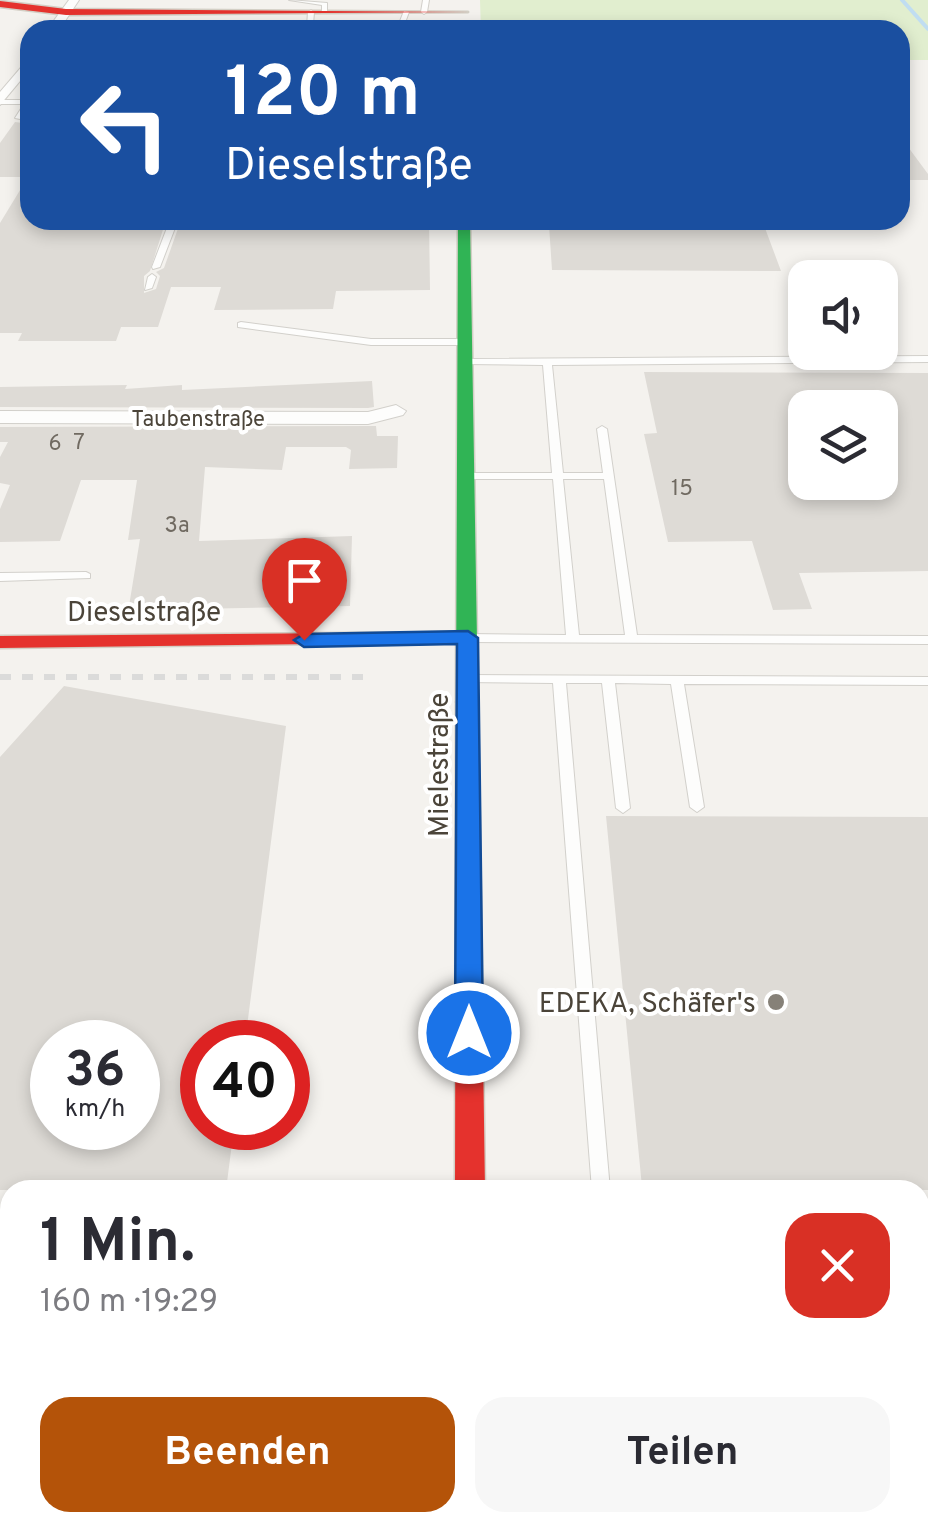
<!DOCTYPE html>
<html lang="de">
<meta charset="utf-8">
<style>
body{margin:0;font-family:Overpass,sans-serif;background:#f7f7f7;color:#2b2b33;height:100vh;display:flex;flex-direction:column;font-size:38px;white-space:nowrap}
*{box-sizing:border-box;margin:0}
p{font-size:32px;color:#7c7c81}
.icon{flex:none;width:55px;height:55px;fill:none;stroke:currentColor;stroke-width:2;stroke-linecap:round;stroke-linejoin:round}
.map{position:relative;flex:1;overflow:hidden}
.drawer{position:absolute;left:0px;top:1180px;width:930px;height:352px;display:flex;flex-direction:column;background:#fff;border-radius:30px 30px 0 0;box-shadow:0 5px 15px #0003}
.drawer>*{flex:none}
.banner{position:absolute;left:20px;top:20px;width:890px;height:210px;border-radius:30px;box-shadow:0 5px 15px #0003;background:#1a4fa0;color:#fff;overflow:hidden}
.buttons{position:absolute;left:788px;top:260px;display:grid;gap:20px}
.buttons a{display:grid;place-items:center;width:110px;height:110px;border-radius:20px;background:#fff;box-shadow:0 5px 15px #0003;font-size:50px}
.speed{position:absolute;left:30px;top:1020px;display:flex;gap:20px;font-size:50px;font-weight:700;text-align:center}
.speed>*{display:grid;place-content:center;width:130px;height:130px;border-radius:50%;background:#fff;box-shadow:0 5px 15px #0003;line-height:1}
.speed small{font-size:25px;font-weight:400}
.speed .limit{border:15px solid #d22;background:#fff;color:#111}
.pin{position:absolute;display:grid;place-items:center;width:85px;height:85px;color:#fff;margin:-102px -42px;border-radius:50% 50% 50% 0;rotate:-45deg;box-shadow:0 0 10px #0007}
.pin .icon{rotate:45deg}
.me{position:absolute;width:110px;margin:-55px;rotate:0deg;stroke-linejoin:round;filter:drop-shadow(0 0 8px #0008)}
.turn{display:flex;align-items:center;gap:35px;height:210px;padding:0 40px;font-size:45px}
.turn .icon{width:130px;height:130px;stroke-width:2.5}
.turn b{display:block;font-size:70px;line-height:85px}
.round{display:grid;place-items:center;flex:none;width:105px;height:105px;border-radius:30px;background:#f7f7f7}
.summary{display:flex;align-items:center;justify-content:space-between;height:170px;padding:0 40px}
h1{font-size:60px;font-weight:700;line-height:75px}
.action{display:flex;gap:20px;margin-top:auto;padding:20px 40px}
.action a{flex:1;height:115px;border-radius:30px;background:#b45309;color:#fff;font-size:40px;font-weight:700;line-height:115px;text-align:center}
.action a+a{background:#f7f7f7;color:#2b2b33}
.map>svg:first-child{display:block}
.green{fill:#e1eecf}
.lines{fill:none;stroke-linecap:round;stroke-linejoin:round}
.stream{stroke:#c0ddf1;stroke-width:4}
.building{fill:#dedbd6;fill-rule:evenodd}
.lane-casing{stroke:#d2d0cb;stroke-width:2}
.street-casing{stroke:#d2d0cb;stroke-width:2}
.fast-casing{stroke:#d3cfc5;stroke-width:3}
.jam-casing{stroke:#d3cfc5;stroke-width:3}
.lane{fill:#fdfdfc;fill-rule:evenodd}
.street{fill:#fdfdfc;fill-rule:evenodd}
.fast{fill:#30b455;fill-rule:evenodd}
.jam{fill:#e5322d;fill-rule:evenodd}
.rail{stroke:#dbdbda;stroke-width:6;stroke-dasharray:11 11;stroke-linecap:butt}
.route{fill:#1a73e8;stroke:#114b97;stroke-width:2.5}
.poi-dot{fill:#868178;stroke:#fff;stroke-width:4}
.labels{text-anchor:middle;stroke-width:8;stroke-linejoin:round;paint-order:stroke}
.far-street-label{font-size:22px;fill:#4b4439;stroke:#fff}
.number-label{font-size:22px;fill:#706a61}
.street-label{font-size:28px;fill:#4b4439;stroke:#fff}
.poi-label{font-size:28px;fill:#4b4439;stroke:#fff;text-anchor:end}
</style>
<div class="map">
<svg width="928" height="1532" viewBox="0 0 928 1532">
<rect width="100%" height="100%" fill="#f4f2ee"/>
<!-- green -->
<path class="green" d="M 480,0 L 928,0 L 928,60 L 900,60 L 900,30 L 481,30 Z"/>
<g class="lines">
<!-- stream -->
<path class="stream" d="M 902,0 L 928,29"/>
</g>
<!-- building -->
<path class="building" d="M 15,122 L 30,124 L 30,220 L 166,220 L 150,271 L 144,276 L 144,293 L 156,289 L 160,276 L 156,272 L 164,268 L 181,220 L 429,220 L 430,290 L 336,291 L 333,309 L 214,310 L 221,287 L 171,287 L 158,327 L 121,327 L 116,341 L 18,341 L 22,333 L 0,333 L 0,223 L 28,177 L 0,177 L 0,143 Z
M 900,136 L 928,174 L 928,180 L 900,180 Z
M 598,220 L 762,220 L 781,271 L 552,270 L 549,225 L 598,225 Z
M 644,372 L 928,373 L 928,571 L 799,573 L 812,609 L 773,610 L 752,541 L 668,542 L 644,434 L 657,433 ZM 805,408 L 880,408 L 880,482 L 805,482 Z
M 372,381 L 374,407 L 368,408 L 0,407 L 0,387 L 127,385 L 125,389 L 182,385 L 182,390 Z
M 376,426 L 377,436 L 398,436 L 397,468 L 349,469 L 351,450 L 346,447 L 286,447 L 282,470 L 205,467 L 199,541 L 352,536 L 350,606 L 192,609 L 193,603 L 129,606 L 140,539 L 128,540 L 137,480 L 81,480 L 60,541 L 0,542 L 0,509 L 10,485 L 0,483 L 0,457 L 8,442 L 0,442 L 0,427 Z
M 64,686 L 286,726 L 245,1042 L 202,1042 L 202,1128 L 234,1128 L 226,1190 L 0,1190 L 0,757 ZM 52,1042 L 138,1042 L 138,1128 L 52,1128 Z
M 606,816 L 928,817 L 928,1190 L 642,1187 Z"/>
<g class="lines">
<defs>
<path id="lane" d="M 289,0 L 327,3 L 327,12 L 322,13 L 322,5 Z
M 423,0 L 429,0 L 427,12 L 424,14 L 421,12 Z
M 311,10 L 314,12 L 313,25 L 316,27 L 398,26 L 404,11 L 409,12 L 403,28 L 400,30 L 313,30 L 307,26 L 308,12 Z
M 0,100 L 30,100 L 30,105 L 22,116 L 30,117 L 30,121 L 15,118 L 24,104 L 0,104 Z
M 170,220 L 178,220 L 160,267 L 153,269 L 152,267 Z
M 152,274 L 156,277 L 152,288 L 145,290 L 148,277 Z
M 241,322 L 371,339 L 465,339 L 470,342 L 465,345 L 371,345 L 238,327 L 238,323 Z
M 928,356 L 928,362 L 552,365 L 563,473 L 603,473 L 597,429 L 602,426 L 607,429 L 637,635 L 928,636 L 928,644 L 468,642 L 462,638 L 468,634 L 566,635 L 553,479 L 466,479 L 461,476 L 466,473 L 552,473 L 543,365 L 466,364 L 461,361 L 463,359 ZM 563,479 L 604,479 L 625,635 L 579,635 Z
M 86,572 L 90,574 L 90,578 L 0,581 L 0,573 Z
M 469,675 L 928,677 L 928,685 L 684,684 L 704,807 L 697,812 L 690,807 L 671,684 L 615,683 L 630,808 L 623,813 L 616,808 L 602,683 L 566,683 L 610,1190 L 592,1190 L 553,683 L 464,682 L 463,679 L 464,676 Z
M 920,1280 L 928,1280 L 928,1300 L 920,1300 Z"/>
<path id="street" d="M 69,0 L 79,0 L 59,30 L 47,30 Z
M 30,57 L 30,69 L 0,105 L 0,92 Z
M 396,405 L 406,411 L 403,415 L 368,424 L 0,423 L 0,411 L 368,412 Z"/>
<path id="fast" d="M 458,220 L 470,220 L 478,702 L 467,709 L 456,702 Z
M 453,1522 L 489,1522 L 489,1532 L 453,1532 Z"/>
<path id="jam" d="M 0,1 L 66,9 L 468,12 L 66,15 L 0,7 Z
M 468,632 L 478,638 L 475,642 L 0,648 L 0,636 Z
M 467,695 L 478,702 L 485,1190 L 455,1190 L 456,702 Z"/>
</defs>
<!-- lane casing -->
<use href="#lane" class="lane-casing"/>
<!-- street casing -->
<use href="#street" class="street-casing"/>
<!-- fast casing -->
<use href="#fast" class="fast-casing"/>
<!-- jam casing -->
<use href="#jam" class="jam-casing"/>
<!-- lane -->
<use href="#lane" class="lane"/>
<!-- street -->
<use href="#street" class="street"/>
<!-- fast -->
<use href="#fast" class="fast"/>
<!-- jam -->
<use href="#jam" class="jam"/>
<!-- rail -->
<path class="rail" d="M 0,677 L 370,677"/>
</g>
<!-- route -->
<path class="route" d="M 468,631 L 478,638 L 483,1033 L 479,1041 L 469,1044 L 460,1041 L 455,1033 L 457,644 L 304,647 L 294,640 L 304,634 Z"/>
<!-- markers -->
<circle class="poi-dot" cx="776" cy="1002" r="10"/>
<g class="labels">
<!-- far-street labels -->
<g class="far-street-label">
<text x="198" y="426">Taubenstraße</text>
</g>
<!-- number labels -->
<g class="number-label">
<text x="79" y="449">7</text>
<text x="55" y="450">6</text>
<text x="682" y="495">15</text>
<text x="177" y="532">3a</text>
</g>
<!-- street labels -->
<g class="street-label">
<text x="144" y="621">Dieselstraße</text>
<text transform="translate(438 765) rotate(-90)" y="10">Mielestraße</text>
</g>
<!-- poi labels -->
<g class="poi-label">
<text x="756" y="1012">EDEKA, Schäfer's</text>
</g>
</g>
</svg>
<div class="buttons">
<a><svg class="icon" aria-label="sound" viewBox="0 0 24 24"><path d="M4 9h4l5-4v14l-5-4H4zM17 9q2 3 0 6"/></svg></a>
<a><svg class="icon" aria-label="layers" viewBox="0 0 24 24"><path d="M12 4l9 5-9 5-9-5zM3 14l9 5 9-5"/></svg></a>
</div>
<div class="speed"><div>36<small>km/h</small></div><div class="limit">40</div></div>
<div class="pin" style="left:304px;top:640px;background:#d93025"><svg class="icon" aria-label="arrive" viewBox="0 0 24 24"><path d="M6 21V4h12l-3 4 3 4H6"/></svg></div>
<svg class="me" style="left:469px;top:1033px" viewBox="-20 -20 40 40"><circle r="17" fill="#1a73e8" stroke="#fff" stroke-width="3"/><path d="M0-11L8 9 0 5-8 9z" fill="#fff"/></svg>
<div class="banner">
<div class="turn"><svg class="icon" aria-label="left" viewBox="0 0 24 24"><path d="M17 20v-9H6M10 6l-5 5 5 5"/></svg><div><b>120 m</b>Dieselstraße</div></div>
</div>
<section class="drawer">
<div class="summary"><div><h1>1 Min.</h1><p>160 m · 19:29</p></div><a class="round" style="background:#d93025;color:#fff"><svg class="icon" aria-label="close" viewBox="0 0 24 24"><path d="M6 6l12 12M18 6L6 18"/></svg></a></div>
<div class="action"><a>Beenden</a><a>Teilen</a></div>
</section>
</div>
